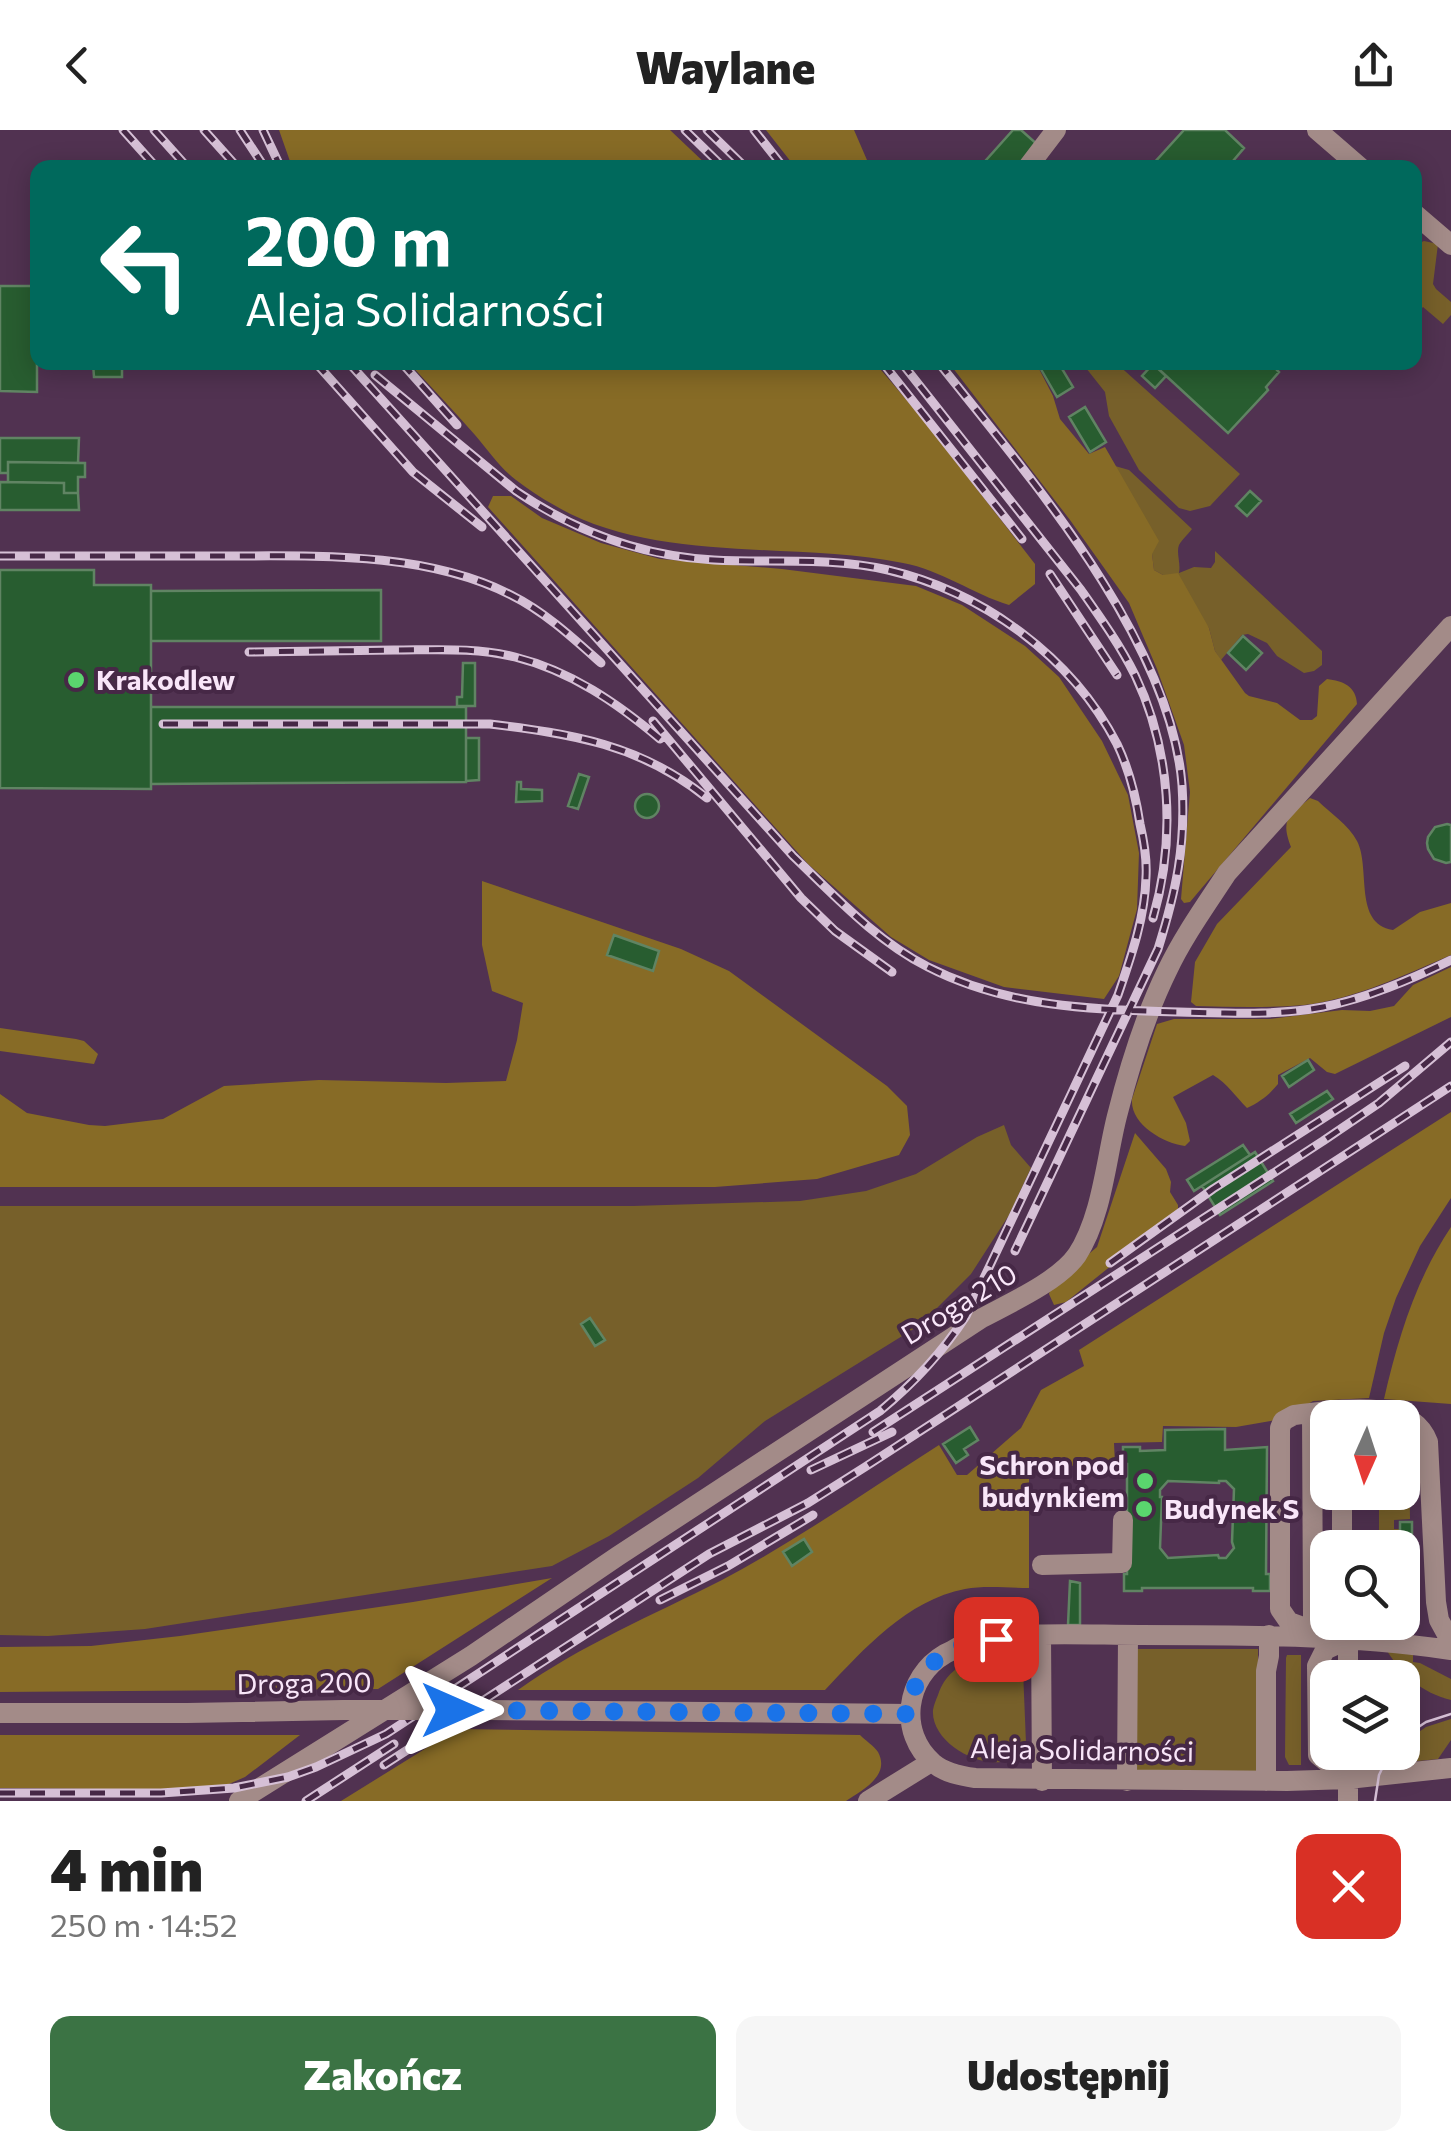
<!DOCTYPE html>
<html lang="pl">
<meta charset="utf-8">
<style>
body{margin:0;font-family:Commissioner,sans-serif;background:#f6f6f6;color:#222;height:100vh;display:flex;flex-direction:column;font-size:38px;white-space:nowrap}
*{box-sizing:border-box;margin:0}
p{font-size:32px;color:#767676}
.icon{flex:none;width:55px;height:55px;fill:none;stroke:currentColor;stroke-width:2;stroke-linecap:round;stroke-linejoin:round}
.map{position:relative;height:1671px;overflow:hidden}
.panel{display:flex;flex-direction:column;background:#fff;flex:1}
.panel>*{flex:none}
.top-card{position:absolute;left:30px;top:30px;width:1392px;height:210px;border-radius:20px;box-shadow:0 5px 25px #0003;background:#00695c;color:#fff;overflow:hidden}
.needle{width:65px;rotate:183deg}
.fabs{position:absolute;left:1310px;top:1270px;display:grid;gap:20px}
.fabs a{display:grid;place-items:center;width:110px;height:110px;border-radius:20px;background:#fff;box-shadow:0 5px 25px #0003;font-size:50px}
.pin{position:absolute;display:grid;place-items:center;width:85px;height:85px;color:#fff;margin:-42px;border-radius:20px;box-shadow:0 5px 15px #0006}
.me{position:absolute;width:110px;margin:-55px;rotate:90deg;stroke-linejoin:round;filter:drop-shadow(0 0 8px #0008)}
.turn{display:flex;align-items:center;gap:35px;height:210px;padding:0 50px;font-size:45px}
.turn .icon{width:130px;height:130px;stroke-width:2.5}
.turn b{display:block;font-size:70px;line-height:85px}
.round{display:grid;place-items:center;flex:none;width:105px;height:105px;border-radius:20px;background:#f6f6f6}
.summary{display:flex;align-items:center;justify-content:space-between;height:170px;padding:0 50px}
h1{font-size:60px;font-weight:800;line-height:75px}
.cta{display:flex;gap:20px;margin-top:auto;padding:20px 50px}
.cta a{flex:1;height:115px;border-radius:20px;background:#3b7344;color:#fff;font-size:40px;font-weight:800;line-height:115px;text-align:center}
.cta a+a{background:#f6f6f6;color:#222}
header{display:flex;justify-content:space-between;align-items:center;height:130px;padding:0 50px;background:#fff;font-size:45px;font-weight:800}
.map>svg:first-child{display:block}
.green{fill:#77602a}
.forest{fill:#876b26}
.building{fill:#285d30;stroke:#608463;stroke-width:2.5;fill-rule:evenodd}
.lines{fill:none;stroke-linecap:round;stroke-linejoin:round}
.minor{stroke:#a38b88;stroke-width:20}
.tram{stroke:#d6c0d6;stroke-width:2.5}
.rail-casing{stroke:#d6c0d6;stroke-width:9}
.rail{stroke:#462846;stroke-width:5;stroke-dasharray:15;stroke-linecap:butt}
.minor-bridge{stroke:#a38b88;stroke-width:20}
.route{stroke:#1a73e8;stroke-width:18;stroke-dasharray:0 32.4}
.poi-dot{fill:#5ad56e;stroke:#462846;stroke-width:4}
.labels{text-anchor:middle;stroke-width:8;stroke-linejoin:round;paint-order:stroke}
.poi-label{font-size:28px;font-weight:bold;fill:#f9e6f9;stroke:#462846;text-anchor:start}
.street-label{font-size:28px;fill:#f9e6f9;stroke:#462846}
</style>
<header><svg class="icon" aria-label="back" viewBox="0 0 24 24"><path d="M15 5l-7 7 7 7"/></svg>Waylane<svg class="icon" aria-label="share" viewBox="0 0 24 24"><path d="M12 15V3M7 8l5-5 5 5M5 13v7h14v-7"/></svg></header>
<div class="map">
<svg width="1451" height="1671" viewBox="0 0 1451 1671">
<rect width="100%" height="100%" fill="#513251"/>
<!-- green -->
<path class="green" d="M 1424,111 L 1438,114 L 1433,154 L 1436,159 L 1451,172 L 1451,185 L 1443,194 L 1423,177 L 1415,185 L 1415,115 Z
M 1082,233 L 1116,233 L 1240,344 L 1210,376 L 1190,381 L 1179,378 L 1139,340 L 1109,286 L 1105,262 Z
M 1115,336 L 1129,340 L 1192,399 C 1188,404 1182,410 1179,415 C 1176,423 1181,433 1179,443 L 1194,437 L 1211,438 L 1215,432 L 1215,421 L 1322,521 L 1322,535 L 1314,541 L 1304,543 L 1277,526 L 1267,513 L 1248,504 L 1242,505 L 1221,530 L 1215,521 L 1209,498 L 1163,445 L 1154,440 L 1152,424 Z
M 1004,995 L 1011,1015 L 1031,1038 L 1009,1085 L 971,1144 L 920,1195 L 765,1291 L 698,1348 L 609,1406 L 552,1436 L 145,1499 L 48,1506 L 0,1505 L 0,1076 L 633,1076 L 800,1071 L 866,1061 L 916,1044 L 977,1007 Z
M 1403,1306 L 1409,1327 L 1410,1389 L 1394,1390 L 1394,1399 L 1400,1399 L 1400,1417 L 1379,1417 L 1379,1363 L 1402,1362 Z
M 1136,1519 L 1258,1519 L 1258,1641 L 1136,1642 Z
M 1387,1521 L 1413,1524 L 1413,1532 L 1420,1533 L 1451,1549 L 1451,1570 C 1421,1562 1404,1547 1387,1521 Z
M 1287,1525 L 1301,1525 L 1301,1635 L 1289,1635 L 1285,1627 L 1286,1528 Z
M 977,1528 L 1017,1530 L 1023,1540 L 1026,1613 C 1011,1655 930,1621 933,1580 C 934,1574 936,1570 938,1565 C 945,1544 958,1536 977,1528 Z
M 1451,1589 L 1451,1610 L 1438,1629 L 1388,1634 L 1395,1623 L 1402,1622 L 1403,1613 L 1426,1597 Z"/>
<!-- forest -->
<path class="forest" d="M 279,0 L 670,0 L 709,37 L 337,38 L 331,32 L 322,37 L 292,37 Z
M 766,0 L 854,0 L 870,37 L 795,37 Z
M 409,233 L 875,233 L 922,288 L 1035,434 L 1035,454 L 1009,475 C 973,464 941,440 903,433 C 793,411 653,434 554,375 C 541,368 528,359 516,350 C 501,339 488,320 475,305 C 454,281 431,257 409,233 Z
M 949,233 L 1036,233 L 1053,266 L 1060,289 L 1089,324 L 1105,317 L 1159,411 L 1152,424 L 1154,440 L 1163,445 L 1178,443 L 1209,498 L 1215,521 L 1245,563 L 1249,566 L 1277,573 L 1300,590 L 1312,590 L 1317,586 L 1319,556 L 1327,549 C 1343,551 1356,556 1357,574 L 1190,772 L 1184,773 L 1181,769 L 1190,662 L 1184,615 L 1157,539 L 1129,473 L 1070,390 Z
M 493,366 L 511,366 L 542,388 L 601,413 L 660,429 L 782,439 L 916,456 L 962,475 L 1025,516 L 1059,547 L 1102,611 L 1128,665 L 1139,723 L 1137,779 L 1119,846 L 1104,869 L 1004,857 L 929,830 L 891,807 L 808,734 L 488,377 Z
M 1310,668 L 1318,671 C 1330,683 1349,695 1357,711 C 1371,738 1353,794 1393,800 L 1420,782 L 1451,773 L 1451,825 C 1404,845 1355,869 1304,875 C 1268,878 1232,877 1196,876 L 1191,872 L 1195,832 L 1217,794 L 1291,717 C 1280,688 1289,686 1310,668 Z
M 482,751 L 681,819 L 729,841 L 887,956 L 907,976 L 910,1005 L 899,1025 L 817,1049 L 715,1057 L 0,1057 L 0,964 L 27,983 L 89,995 L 105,996 L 163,989 L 224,956 L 319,950 L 446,953 L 506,951 L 517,910 L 523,873 L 492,861 L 482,815 Z
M 1451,837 L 1451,887 L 1335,944 L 1327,942 L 1310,928 L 1278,945 L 1278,954 C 1269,965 1260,972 1247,978 C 1235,966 1228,954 1213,945 L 1173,967 L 1186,993 L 1190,1011 L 1185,1016 C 1163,1013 1130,994 1132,969 L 1157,894 L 1174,889 L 1269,889 L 1342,880 L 1370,881 L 1394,876 L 1413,855 Z
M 0,898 L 76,909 L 84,911 L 98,924 L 94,934 L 0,921 Z
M 1451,982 L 1451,1068 L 1420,1116 L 1396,1168 L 1384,1203 L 1369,1268 L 1313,1271 L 1282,1289 L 1236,1297 L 1163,1296 L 1162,1312 L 1114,1313 L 1115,1335 L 1029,1337 L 1029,1458 C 1009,1458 985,1455 965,1459 C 907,1470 864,1519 825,1560 L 518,1560 C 581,1515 653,1485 722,1450 C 797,1410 867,1361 939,1315 L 957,1345 L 967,1345 L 1021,1298 L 1041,1260 L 1084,1236 L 1079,1220 Z
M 1135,1003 L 1166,1039 L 1171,1052 L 1170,1062 L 1178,1075 L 1178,1082 L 1066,1172 L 1054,1175 L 1049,1164 L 1051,1156 L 1097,1117 Z
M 1451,1097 L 1451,1274 L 1384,1269 C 1398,1208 1416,1149 1451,1097 Z
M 552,1448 L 378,1559 L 0,1562 L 0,1517 L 91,1516 L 180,1506 L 413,1472 Z
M 457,1599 L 860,1605 C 865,1610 874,1616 878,1622 C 891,1646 861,1661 846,1671 L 341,1671 Z
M 0,1605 L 300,1605 L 245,1647 L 229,1654 L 204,1660 L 0,1658 Z"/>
<!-- building -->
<path class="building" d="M 1013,0 L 1021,0 L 1038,15 L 1018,38 L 979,38 Z
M 1184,0 L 1225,0 L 1244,18 L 1227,38 L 1160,38 L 1154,33 Z
M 0,156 L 37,156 L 37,262 L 0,261 Z
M 122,232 L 122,247 L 94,247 L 93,233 Z
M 1041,232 L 1058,232 L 1073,257 L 1057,267 L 1038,234 Z
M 1151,232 L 1269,232 L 1279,242 L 1266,257 L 1268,260 L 1228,303 Z
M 1153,234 L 1166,246 L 1155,258 L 1142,246 Z
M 1085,277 L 1106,312 L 1090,322 L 1069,287 Z
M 0,308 L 79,308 L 78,333 L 8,332 L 8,343 L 0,343 Z
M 8,332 L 85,333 L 85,347 L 78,347 L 78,363 L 64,363 L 64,353 L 8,352 Z
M 0,352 L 64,353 L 64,363 L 78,363 L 79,380 L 0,380 Z
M 1250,361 L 1261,371 L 1247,386 L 1236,376 Z
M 0,440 L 94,440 L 94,455 L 151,455 L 151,659 L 0,658 Z
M 381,460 L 381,511 L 151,511 L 151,461 Z
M 1243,506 L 1262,523 L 1246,540 L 1228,523 Z
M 463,533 L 475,533 L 475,576 L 457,576 L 457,567 L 462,567 Z
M 151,577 L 466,577 L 466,652 L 151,654 Z
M 466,608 L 479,608 L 479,650 L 466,651 Z
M 579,644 L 589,647 L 578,679 L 568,676 Z
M 517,652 L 521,652 L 521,659 L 542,660 L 542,671 L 516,672 Z
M635 676a12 12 0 1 1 24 0a12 12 0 1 1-24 0Z
M 1447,694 L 1451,695 L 1451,732 L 1446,733 L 1434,729 L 1428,719 L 1427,713 L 1428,707 L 1435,697 Z
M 614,805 L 659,821 L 653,841 L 607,825 Z
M 1308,930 L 1314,940 L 1289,957 L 1282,946 Z
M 1327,961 L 1333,969 L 1296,993 L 1290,984 Z
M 1243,1015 L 1250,1025 L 1194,1061 L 1187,1050 Z
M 1255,1022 L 1273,1051 L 1220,1085 L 1202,1056 Z
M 590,1188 L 605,1210 L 595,1216 L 581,1194 Z
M 970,1297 L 978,1310 L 964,1319 L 968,1325 L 956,1333 L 943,1314 Z
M 1225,1299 L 1225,1320 L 1267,1317 L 1266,1444 L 1270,1444 L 1270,1461 L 1253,1461 L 1253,1458 L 1142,1458 L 1142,1461 L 1124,1461 L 1124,1444 L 1127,1444 L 1127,1334 L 1123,1334 L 1123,1317 L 1140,1317 L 1140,1321 L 1165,1320 L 1165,1300 ZM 1168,1351 L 1219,1353 L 1219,1351 L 1226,1351 L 1234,1359 L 1232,1412 L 1234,1418 L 1226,1428 L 1219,1428 L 1218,1425 L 1168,1428 L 1160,1418 L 1162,1367 L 1160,1367 L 1160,1360 Z
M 1400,1392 L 1412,1392 L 1412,1422 L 1415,1422 L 1415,1429 L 1402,1429 L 1402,1418 L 1400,1418 Z
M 804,1409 L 812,1422 L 792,1436 L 783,1422 Z
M 1070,1451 L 1080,1453 L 1080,1495 L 1068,1495 Z"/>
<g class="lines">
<!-- minor -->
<path class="minor" d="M 1317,0 L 1361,38
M 1027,38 L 1056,0
M 1415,84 L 1451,115
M 1312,1283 L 1313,1486 L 1317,1499 L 1327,1504
M 1342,1418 L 1342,1362
M 1042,1435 L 1122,1433 L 1123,1390
M 1343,1492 L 1348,1510 L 1348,1548
M 1311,1500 L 1289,1492 L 1280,1479 L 1280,1298 L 1283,1291 L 1294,1285 C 1333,1281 1411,1265 1428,1312 L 1436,1472 L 1439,1490 L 1451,1512
M 1041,1505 L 1042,1651
M 1345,1511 L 1325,1520 L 1317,1536 L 1318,1625 L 1348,1649
M 1451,1520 C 1347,1505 1244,1505 1140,1505 C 1087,1505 1024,1501 972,1511 C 963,1513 954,1520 945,1524 C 905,1547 898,1603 933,1633 C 945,1643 961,1646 975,1648 L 1287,1651 L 1348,1649 L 1451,1638
M 487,1580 L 910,1584
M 0,1583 L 187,1583 L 344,1580
M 1348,1622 L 1348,1671
M 1127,1651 L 1128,1505
M 1266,1651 L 1266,1541 L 1269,1526 L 1269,1505
M 239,1671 L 471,1526 L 618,1426 L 982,1188 C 1010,1173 1059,1151 1077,1125 C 1102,1087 1106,1029 1117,986 C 1129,938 1145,886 1167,841 C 1183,807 1206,775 1227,743 L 1451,496
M 868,1671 L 931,1632"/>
<!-- tram -->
<path class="tram" d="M 1402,1608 L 1426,1592 L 1451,1584
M 1375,1671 L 1379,1645 L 1390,1622"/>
<defs>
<path id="rail" d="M 123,0 L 157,38
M 154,0 L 188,38
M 204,0 L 238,38
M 240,0 L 265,38
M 263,0 L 281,38
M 685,0 L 724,38
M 707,0 L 746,38
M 754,0 L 784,38
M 315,232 L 413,342 L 482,397
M 348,232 L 793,726 C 836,767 875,810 928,837 C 1006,877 1093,880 1179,882 C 1227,883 1276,886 1323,877 C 1368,868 1410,850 1451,830
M 401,232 L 457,295
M 882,232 L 1022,409
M 901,232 L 1081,460 C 1100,487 1120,515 1135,545 C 1171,621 1176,708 1153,788
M 938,232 C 1027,344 1171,509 1182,655 C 1186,716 1176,761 1158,819 L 1015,1121
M 0,426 C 73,426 147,426 220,426 C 314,426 425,421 511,465 C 545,482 573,508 601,533
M 1050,444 L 1117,545
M 249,522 C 297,521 345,521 394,520 C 434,520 476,517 515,527 C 571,541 617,573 660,609
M 653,591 L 801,768 L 835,801 L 892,842
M 163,594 L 490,594 C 572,604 640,614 707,668
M 1110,1133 L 1213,1059 L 1405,936
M 873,1302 L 1323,1011 L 1379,973 L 1451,912
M 811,1340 L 892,1302
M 660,1470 L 728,1436 L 813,1385
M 384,1635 L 709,1424 L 808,1373 L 865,1337 L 1451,956
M 0,1663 L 161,1663 L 234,1658 L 288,1647 L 316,1637 L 386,1604 L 880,1281 C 914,1253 942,1223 966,1186 L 1118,865 C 1131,827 1145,788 1146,747 C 1147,730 1144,711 1140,694 C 1136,667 1129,639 1117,614 C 1072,527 983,462 888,440 C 832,427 771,433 714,430 C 641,426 576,402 516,361 L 375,245
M 306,1671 L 394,1614"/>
</defs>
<!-- rail casing -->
<use href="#rail" class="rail-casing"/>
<!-- rail -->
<use href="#rail" class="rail"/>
<!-- minor-bridge -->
<path class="minor-bridge" d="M 344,1580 L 487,1580"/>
</g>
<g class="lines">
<!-- route -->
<path class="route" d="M 452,1580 L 910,1584 L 912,1566 L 918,1548 L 938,1528 L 968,1512 L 996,1509"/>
</g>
<!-- markers -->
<g class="poi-dot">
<circle cx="76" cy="550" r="10"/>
<circle cx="1145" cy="1351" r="10"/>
<circle cx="1144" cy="1379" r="10"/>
</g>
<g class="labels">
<!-- poi labels -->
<g class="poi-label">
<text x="96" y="560">Krakodlew</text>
<text x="1125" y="1345" text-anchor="end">Schron pod<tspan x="1125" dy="32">budynkiem</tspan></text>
<text x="1164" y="1389">Budynek S</text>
</g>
<!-- street labels -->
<g class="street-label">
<text transform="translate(959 1174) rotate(-31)" y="10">Droga 210</text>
<text transform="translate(304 1553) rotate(-1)" y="10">Droga 200</text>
<text transform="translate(1082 1620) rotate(1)" y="10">Aleja Solidarności</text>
</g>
</g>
</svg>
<div class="fabs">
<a><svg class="needle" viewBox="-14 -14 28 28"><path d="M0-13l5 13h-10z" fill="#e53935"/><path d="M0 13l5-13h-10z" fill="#767676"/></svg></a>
<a><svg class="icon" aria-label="search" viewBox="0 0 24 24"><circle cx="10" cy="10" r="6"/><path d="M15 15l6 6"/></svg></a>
<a><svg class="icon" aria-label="layers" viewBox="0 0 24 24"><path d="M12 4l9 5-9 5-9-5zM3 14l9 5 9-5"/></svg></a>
</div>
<div class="pin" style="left:996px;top:1509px;background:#d93025"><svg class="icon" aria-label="arrive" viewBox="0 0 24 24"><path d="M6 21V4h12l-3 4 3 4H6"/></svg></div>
<svg class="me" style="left:452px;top:1580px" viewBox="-20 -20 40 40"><path d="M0-17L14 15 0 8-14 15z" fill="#1a73e8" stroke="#fff" stroke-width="4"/></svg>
<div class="top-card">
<div class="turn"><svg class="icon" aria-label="left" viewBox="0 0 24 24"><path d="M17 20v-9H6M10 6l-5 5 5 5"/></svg><div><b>200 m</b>Aleja Solidarności</div></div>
</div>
</div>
<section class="panel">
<div class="summary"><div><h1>4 min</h1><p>250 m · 14:52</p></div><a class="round" style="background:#d93025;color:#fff"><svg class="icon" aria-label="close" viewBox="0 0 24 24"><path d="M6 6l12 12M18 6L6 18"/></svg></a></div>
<div class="cta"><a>Zakończ</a><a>Udostępnij</a></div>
</section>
